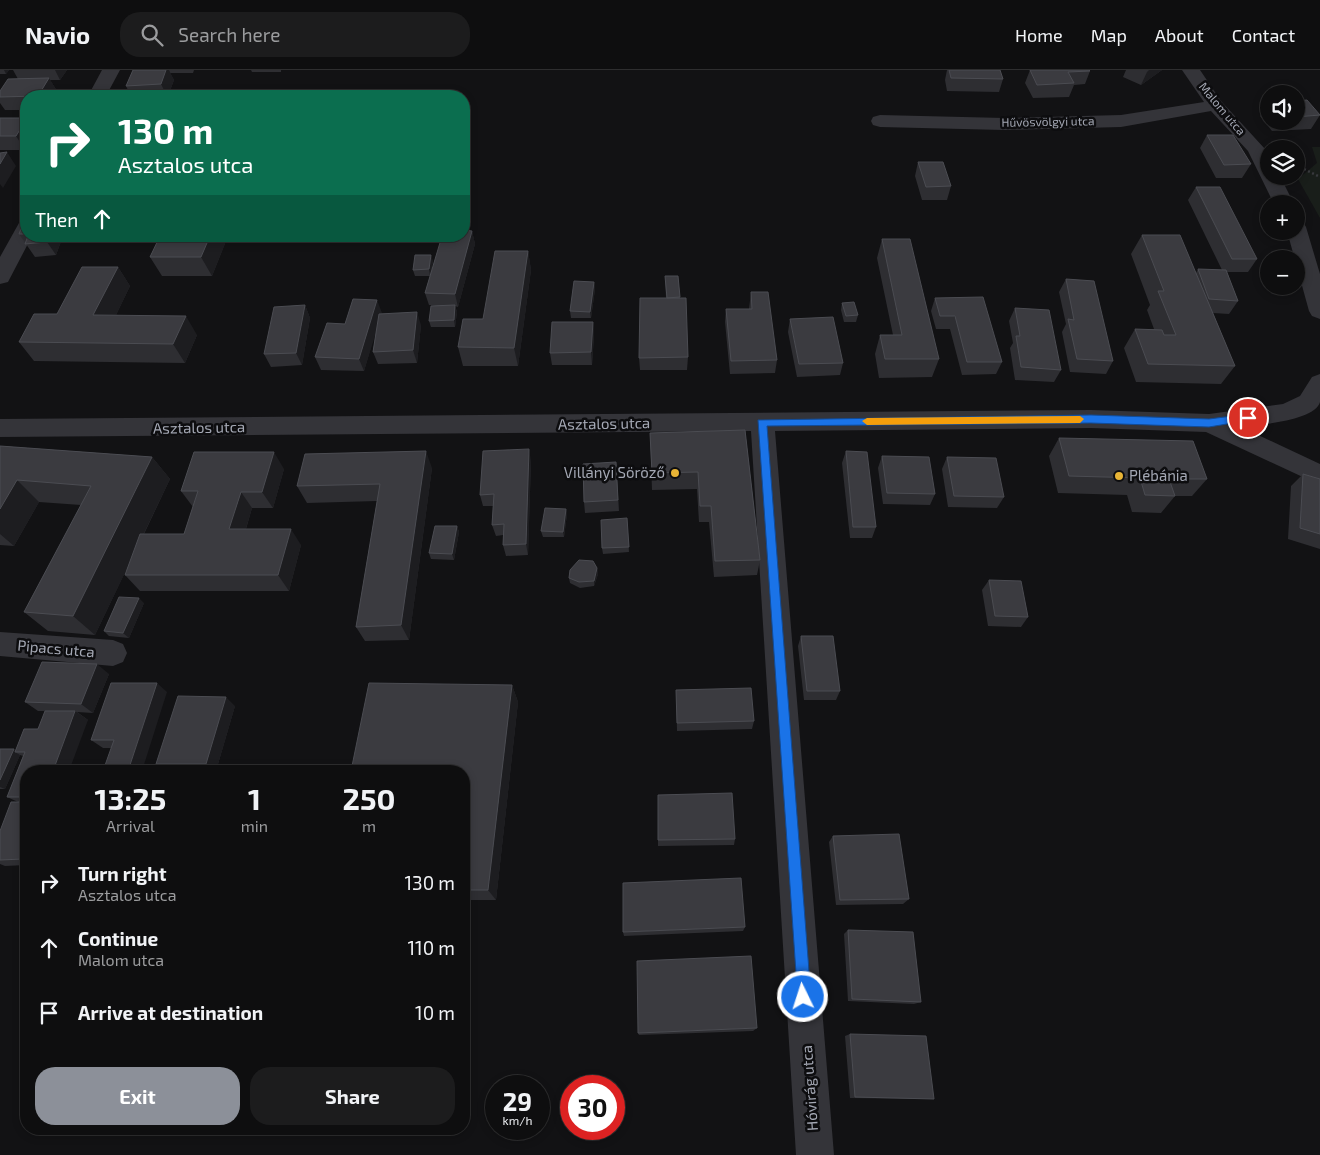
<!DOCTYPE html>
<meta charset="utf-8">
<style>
body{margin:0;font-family:"Exo 2",sans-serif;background:#1c1c1d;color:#f1f3f6;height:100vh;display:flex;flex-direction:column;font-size:19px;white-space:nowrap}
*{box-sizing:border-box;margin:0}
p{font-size:16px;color:#9b9c9e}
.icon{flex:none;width:28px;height:28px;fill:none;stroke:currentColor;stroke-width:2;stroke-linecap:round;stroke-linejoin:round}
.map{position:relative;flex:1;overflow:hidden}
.panel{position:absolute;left:20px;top:695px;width:450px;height:370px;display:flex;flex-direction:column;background:#0e0e0f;border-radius:20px;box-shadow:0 2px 8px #0003,0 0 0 1px #2e2e2f}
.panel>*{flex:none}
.hud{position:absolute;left:20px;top:20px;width:450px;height:152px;border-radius:20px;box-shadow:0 2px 8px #0003,0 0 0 1px #2e2e2f;background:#0b6e4f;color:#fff;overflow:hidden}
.buttons{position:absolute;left:1260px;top:15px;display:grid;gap:10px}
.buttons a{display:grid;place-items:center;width:45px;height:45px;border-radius:50%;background:#0e0e0f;box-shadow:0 2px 8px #0003,0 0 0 1px #2e2e2f;font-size:25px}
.speed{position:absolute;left:485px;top:1005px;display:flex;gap:10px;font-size:25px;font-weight:700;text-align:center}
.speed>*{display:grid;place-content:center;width:65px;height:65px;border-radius:50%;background:#0e0e0f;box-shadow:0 2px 8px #0003,0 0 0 1px #2e2e2f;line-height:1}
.speed small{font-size:12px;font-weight:400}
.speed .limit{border:8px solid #d22;background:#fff;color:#111}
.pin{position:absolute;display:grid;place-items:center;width:42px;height:42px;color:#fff;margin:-21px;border:2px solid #fff;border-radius:50%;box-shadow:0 1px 5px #0007}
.me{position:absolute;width:55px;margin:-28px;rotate:356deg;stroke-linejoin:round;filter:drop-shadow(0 0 4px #0008)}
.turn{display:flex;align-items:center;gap:18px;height:105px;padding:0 15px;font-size:22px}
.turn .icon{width:65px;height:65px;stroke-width:2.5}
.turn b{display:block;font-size:35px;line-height:42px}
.then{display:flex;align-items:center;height:48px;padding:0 15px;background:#0003;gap:10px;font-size:19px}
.eta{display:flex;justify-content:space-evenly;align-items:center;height:85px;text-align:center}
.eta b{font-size:30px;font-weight:700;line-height:35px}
.action{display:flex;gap:10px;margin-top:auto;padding:10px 15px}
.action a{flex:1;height:58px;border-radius:20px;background:#8c9099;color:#fff;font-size:20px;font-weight:700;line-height:58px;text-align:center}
.action a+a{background:#1c1c1d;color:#f1f3f6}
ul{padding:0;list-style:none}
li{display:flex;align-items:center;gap:15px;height:65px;padding:0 15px}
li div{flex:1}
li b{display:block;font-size:19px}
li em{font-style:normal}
header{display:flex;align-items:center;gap:30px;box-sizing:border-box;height:70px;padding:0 25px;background:#0e0e0f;border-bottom:1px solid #2e2e2f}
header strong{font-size:24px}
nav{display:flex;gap:28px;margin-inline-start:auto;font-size:18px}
.search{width:350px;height:45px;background:#1c1c1d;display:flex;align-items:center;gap:12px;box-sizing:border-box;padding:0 18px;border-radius:20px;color:#9b9c9e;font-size:19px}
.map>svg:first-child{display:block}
.green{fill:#191e1a}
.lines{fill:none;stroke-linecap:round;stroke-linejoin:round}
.path{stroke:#3a3b3f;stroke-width:2.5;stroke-dasharray:2 2.5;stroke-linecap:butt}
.minor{fill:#343439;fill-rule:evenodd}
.wall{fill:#2e2e32}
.shaded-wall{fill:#1d1d20}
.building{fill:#3b3b40;stroke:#4b4c52}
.route{fill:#1a73e8;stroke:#114b97}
.slow{fill:#f59e0b}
.poi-dot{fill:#e8b436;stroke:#0d0d0f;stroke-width:2}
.labels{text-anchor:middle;stroke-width:5;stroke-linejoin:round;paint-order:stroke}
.far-street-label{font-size:12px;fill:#a4a8b4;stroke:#0d0d0f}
.street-label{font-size:15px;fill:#a4a8b4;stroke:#0d0d0f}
.poi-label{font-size:15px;fill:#a4a8b4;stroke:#0d0d0f;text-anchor:end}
</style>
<header>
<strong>Navio</strong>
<div class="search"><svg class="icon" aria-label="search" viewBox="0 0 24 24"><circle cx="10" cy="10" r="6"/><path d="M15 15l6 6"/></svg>Search here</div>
<nav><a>Home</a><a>Map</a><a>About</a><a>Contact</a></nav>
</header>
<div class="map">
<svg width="1320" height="1085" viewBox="0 0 1320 1085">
<rect width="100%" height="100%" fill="#121214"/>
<!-- green -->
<path class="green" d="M 1312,77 L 1320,77 L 1320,148 L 1298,109 L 1317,93 Z"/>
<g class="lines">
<!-- path -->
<path class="path" d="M 1296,95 L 1320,107"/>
<!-- minor -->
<path class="minor" d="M 102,0 L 120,0 L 106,26 L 88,26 Z
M 1182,0 L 1200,0 L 1221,31 L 1265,79 L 1269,85 L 1269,106 L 1280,106 L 1294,134 L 1274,134 L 1248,81 L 1211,41 L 1121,57 L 1004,60 L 880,57 L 873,55 L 871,51 L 873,47 L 880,45 L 1004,48 L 1121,45 L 1204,32 Z
M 1296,151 L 1303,152 L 1306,157 L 1320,204 L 1320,249 L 1312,246 L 1309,241 L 1287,161 L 1296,161 Z
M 26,152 L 26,166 L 32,166 L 8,212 L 0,214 L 0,187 L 19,153 Z
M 1320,304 C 1320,313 1320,324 1320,332 C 1315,351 1257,355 1241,357 L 1320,394 L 1320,415 L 1206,362 L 1091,358 L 775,361 L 834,1085 L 796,1085 L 751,361 L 0,367 L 0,349 L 1091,340 L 1209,344 L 1283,334 L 1300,326 L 1312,307 Z
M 0,562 L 113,570 L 123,574 L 127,583 L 123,592 L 113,596 L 0,586 Z"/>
</g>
<!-- wall -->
<path class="wall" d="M 0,0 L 9,0 L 6,4 L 0,4 Z
M 13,0 L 67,0 L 60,10 L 50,10 L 57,21 L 54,26 L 26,26 L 26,40 L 5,40 L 0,33 L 0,21 L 18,9 Z
M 133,0 L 194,0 L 193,3 L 170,3 L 174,10 L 168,26 L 131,26 L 126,16 Z
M 251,0 L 281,0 L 281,2 L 252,2 Z
M 947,0 L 1000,0 L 1003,9 L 999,22 L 947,21 L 945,10 Z
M 1030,0 L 1089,0 L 1090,1 L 1085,14 L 1074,15 L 1069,27 L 1033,28 L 1025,13 Z
M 1126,0 L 1162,0 L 1141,15 L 1123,7 Z
M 1296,31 L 1320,45 L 1311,59 L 1272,61 L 1260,46 L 1269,33 L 1269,51 L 1296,51 Z
M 0,48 L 26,48 L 25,80 L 0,80 Z
M 1207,65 L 1251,94 L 1242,108 L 1216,108 L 1200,78 Z
M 918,92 L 951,116 L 947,130 L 922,130 L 915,106 Z
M 1196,117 L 1257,189 L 1248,202 L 1227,202 L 1238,231 L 1229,244 L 1213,243 L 1235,296 L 1221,314 L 1136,312 L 1124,278 L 1135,259 L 1154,259 L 1147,240 L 1150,235 L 1131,184 L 1142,165 L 1196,203 L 1198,199 L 1222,200 L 1188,130 Z
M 26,148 L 26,166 L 63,166 L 56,185 L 35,187 L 19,164 Z
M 472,161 L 475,174 L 458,237 L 455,236 L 457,242 L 455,257 L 431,257 L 429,251 L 438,236 L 429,235 L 425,223 L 430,206 L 415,206 L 413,200 L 433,191 L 431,203 Z
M 160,166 L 228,166 L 212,206 L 162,206 L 150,187 Z
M 882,169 L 939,289 L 932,307 L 879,308 L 875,284 L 880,265 L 893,265 L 877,188 Z
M 528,181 L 531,200 L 518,296 L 463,296 L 458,277 L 483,249 Z
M 118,197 L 130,216 L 116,245 L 197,265 L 185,293 L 34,291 L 19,272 L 57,244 Z
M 665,206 L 678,206 L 680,228 L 688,287 L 687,300 L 640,300 L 639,288 L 666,228 Z
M 1066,209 L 1113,291 L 1106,304 L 1070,302 L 1062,262 L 1066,254 L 1059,222 Z
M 594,212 L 595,219 L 591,248 L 571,248 L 570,241 Z
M 751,222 L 777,290 L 775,303 L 730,304 L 725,252 L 726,239 L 749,239 Z
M 935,228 L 1002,292 L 996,304 L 962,305 L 950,259 L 936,259 L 931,241 Z
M 842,233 L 858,245 L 856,252 L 844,252 L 841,240 Z
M 305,235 L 310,248 L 302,295 L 271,297 L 264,284 Z
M 1015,238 L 1061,300 L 1054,312 L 1015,310 L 1010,278 L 1013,273 L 1009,251 Z
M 382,243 L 381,244 L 421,255 L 417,293 L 378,294 L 373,282 L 376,260 L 364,301 L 321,300 L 315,287 L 345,254 Z
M 790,249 L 843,293 L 840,305 L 797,307 L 788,262 Z
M 593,252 L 594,265 L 592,295 L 552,295 L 550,283 Z
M 745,360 L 760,490 L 757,505 L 714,507 L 709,452 L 699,452 L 697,419 L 652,420 L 650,363 Z
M 1059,368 L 1207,409 L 1192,426 L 1175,426 L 1161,443 L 1132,442 L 1127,425 L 1058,423 L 1049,386 Z
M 0,376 L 152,387 L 170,409 L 144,464 L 184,464 L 193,437 L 181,421 L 284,399 L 273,438 L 252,438 L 246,459 L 301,475 L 289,521 L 140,521 L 125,505 L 127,498 L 95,565 L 48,561 L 24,542 L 81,435 L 39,432 L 14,476 L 0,475 Z
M 846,381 L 876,457 L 872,468 L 850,468 L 842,393 Z
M 882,386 L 935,424 L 930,435 L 883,434 L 878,398 Z
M 947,387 L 1004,427 L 997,438 L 948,437 L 942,399 Z
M 531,391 L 528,485 L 506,486 L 503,475 L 503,465 L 496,466 L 492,455 L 493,436 L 483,436 L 480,425 Z
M 616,392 L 619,441 L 585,443 L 584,432 Z
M 432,398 L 409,570 L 365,571 L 356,557 L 377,431 L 307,433 L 297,416 Z
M 1303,404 L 1320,409 L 1320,479 L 1288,469 L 1291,416 Z
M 566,439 L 567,444 L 564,467 L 543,467 L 541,461 Z
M 627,448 L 629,482 L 603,484 L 602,478 Z
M 457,456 L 459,462 L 454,490 L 431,489 L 429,483 Z
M 597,498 L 598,504 L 594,516 L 580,518 L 570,513 L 569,508 Z
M 989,510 L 1028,547 L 1021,557 L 988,556 L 982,520 Z
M 144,533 L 129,568 L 109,566 L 104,561 Z
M 801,566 L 840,621 L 836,630 L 804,630 L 798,576 Z
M 109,604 L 93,643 L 77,642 L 88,650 L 26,701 L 26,795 L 5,796 L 0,794 L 0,761 L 18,732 L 7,727 L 23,686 L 20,685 L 5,719 L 0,719 L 0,679 L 15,680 L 38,659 L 53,641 L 38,641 L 25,632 Z
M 512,615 L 518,632 L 496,830 L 464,830 L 464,701 Z
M 676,620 L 754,651 L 752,659 L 677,661 Z
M 167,622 L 111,678 L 103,678 L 91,670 Z
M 235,636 L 216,701 L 167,701 L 156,694 Z
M 658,725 L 735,769 L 734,775 L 658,776 Z
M 833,766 L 909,829 L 903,834 L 836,835 L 829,772 Z
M 745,857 L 743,861 L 624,866 L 623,862 Z
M 848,860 L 921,932 L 914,934 L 848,931 L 844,864 Z
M 757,958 L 753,961 L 639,965 L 638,963 Z
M 850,964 L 934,1029 L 850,1028 L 845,966 Z"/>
<!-- shaded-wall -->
<path class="shaded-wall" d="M 4,0 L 9,0 L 6,4 Z
M 55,0 L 67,0 L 60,10 Z
M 166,0 L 169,0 L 174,10 L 168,26 L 167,26 L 161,14 Z
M 1149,0 L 1162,0 L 1141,15 L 1147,2 Z
M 49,8 L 57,21 L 54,26 L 39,26 Z
M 26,50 L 26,77 L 25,80 L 16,66 Z
M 7,82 L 16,96 L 3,118 L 0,114 L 0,94 Z
M 472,161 L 475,174 L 458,237 L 455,224 Z
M 49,166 L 63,166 L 56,185 L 47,172 Z
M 210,166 L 228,166 L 212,206 L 201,187 Z
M 528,181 L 531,200 L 518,296 L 514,278 Z
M 431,185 L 433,191 L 430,206 L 429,199 Z
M 118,197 L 130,216 L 107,264 L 93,245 Z
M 594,212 L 595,219 L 591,248 L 590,242 Z
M 377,230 L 382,243 L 364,301 L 359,289 Z
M 305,235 L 310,248 L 302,295 L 296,283 Z
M 455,235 L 457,242 L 455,257 L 454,250 Z
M 417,242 L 421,255 L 417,293 L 413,280 Z
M 186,246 L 197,265 L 185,293 L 173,274 Z
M 593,252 L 594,265 L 592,295 L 591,282 Z
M 529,379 L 531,391 L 528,485 L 526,474 Z
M 426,381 L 432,398 L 409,570 L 401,555 Z
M 274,382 L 284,399 L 273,438 L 262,422 Z
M 152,387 L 170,409 L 95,565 L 73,546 Z
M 17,410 L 39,432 L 14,476 L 0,464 L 0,439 Z
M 241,422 L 252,438 L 241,475 L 229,459 Z
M 566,439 L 567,444 L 564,467 L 563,462 Z
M 457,456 L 459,462 L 454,490 L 452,484 Z
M 291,459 L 301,475 L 289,521 L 278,505 Z
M 597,498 L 598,504 L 594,516 L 594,511 Z
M 139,528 L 144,533 L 129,568 L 123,563 Z
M 97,594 L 109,604 L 93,643 L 81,634 Z
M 157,613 L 167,622 L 142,701 L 128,701 Z
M 512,615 L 518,632 L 496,830 L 488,820 Z
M 226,627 L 235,636 L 216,701 L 215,701 L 206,694 Z
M 75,641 L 88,650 L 69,701 L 53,701 Z
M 14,679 L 18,682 L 15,682 L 20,685 L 5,719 L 0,717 L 0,710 Z
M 26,781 L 26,791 L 23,789 Z"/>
<!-- building -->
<path class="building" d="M 133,0 L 166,0 L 161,14 L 126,16 Z
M 949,0 L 1000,0 L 1003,9 L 951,8 Z
M 1030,0 L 1089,0 L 1090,1 L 1068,2 L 1074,13 L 1037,15 Z
M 49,8 L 38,26 L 0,27 L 0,21 L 8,9 Z
M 1307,30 L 1320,45 L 1296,47 L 1296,31 Z
M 0,48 L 26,48 L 26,50 L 16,66 L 0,66 Z
M 1207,65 L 1233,65 L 1251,94 L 1224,95 Z
M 7,82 L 0,94 L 0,83 Z
M 918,92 L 943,92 L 951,116 L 926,117 Z
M 1196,117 L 1220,117 L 1257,189 L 1232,189 Z
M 25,148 L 26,148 L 26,164 L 19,164 Z
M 464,160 L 472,161 L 455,224 L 425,223 L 442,166 L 464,166 Z
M 1142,165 L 1180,165 L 1235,296 L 1148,294 L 1135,259 L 1162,260 L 1164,265 L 1176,265 L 1158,221 L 1164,221 Z
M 28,166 L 49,166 L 47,172 L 25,174 Z
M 160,166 L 210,166 L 201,187 L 150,187 Z
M 882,169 L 910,169 L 939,289 L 885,289 L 880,265 L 902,265 Z
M 495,181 L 528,181 L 514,278 L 458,277 L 463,249 L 483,249 Z
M 415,185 L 431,185 L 429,199 L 413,200 Z
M 82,197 L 118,197 L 93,245 L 186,246 L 173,274 L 19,272 L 34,244 L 57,244 Z
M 1198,199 L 1226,200 L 1238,231 L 1209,229 Z
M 665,206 L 678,206 L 680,227 L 667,228 Z
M 1066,209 L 1094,211 L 1113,291 L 1077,289 L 1068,249 L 1074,250 Z
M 574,211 L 594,212 L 590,242 L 570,241 Z
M 751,222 L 768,222 L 777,290 L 731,291 L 726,239 L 752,239 Z
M 983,227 L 1002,292 L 967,292 L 955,246 L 940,246 L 935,228 Z
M 640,228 L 686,228 L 688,287 L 639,288 Z
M 353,229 L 377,230 L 359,289 L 315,287 L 327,253 L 345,254 Z
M 854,232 L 858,245 L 846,246 L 842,233 Z
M 305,235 L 296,283 L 264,284 L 274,237 Z
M 455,235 L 454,250 L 429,251 L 431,236 Z
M 1015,238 L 1049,240 L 1061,300 L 1021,297 L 1016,266 L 1020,266 Z
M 417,242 L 413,280 L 373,282 L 379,244 Z
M 833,247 L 843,293 L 799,294 L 790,249 Z
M 552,252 L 593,252 L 591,282 L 550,283 Z
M 745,360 L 760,490 L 715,491 L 711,436 L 700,436 L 698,402 L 652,403 L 650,363 Z
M 1059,368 L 1193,371 L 1207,409 L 1169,409 L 1175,426 L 1145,425 L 1140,408 L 1069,406 Z
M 0,376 L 152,387 L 73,546 L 24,542 L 91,416 L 17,410 L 0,439 Z
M 529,379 L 526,474 L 503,475 L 504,454 L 492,455 L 494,424 L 480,425 L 483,381 Z
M 426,381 L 401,555 L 356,557 L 380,414 L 297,416 L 305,384 Z
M 846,381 L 867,382 L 876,457 L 853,457 Z
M 194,382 L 274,382 L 262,422 L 241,422 L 229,459 L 291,459 L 278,505 L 125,505 L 140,464 L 184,464 L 198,421 L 181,421 Z
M 882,386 L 929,387 L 935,424 L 887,423 Z
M 947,387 L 996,388 L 1004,427 L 954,426 Z
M 616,392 L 618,430 L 584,432 L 583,394 Z
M 1303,404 L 1320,409 L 1320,464 L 1300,458 Z
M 545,438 L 566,439 L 563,462 L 541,461 Z
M 627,448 L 629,477 L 602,478 L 601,450 Z
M 435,456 L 457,456 L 452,484 L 429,483 Z
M 579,490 L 593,491 L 597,498 L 594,511 L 579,512 L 569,508 L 570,500 Z
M 989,510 L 1021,511 L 1028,547 L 995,546 Z
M 119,527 L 139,528 L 123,563 L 104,561 Z
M 801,566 L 833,566 L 840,621 L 807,621 Z
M 42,592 L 97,594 L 81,634 L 25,632 Z
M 111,613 L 157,613 L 128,701 L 103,701 L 114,670 L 91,670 Z
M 369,613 L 512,615 L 488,820 L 464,820 L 464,701 L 351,701 Z
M 751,618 L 754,651 L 677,653 L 676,620 Z
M 178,626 L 226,627 L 206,694 L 156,694 Z
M 45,641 L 75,641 L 53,701 L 26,701 L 26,727 L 7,727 L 25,682 L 15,682 L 24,659 L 38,659 Z
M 0,679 L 14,679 L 0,710 Z
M 732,723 L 735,769 L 658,770 L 658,725 Z
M 11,732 L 26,732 L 26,781 L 23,789 L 0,790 L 0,761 Z
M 899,764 L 909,829 L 840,830 L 833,766 Z
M 741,808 L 745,857 L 623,862 L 623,813 Z
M 848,860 L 913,862 L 921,932 L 852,929 Z
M 751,886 L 757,958 L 638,963 L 637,891 Z
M 850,964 L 926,966 L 934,1029 L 855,1027 Z"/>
<!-- route -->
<path class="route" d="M 1248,344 L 1253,348 L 1251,350 L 1209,357 L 1091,353 L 767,356 L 811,927 L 808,932 L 803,934 L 798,932 L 758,350 L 1091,345 L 1209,349 Z"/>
<!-- slow -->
<path class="slow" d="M 1080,346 L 1084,349 L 1080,353 L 867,355 L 862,351 L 867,348 Z"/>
<!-- markers -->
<g class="poi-dot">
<circle cx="675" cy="403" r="5"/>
<circle cx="1119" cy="406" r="5"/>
</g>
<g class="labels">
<!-- far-street labels -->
<g class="far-street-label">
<text transform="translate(1222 39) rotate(50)" y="4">Malom utca</text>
<text transform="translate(1048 52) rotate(-1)" y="4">Hűvösvölgyi utca</text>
</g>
<!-- street labels -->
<g class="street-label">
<text transform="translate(604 354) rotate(-1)" y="5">Asztalos utca</text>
<text transform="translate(199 358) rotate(-1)" y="5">Asztalos utca</text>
<text transform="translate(56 579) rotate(5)" y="5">Pipacs utca</text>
<text transform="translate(810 1018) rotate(-94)" y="5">Hóvirág utca</text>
</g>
<!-- poi labels -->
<g class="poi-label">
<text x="665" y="408">Villányi Söröző</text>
<text x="1129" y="411" text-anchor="start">Plébánia</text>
</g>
</g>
</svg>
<div class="buttons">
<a><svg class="icon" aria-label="sound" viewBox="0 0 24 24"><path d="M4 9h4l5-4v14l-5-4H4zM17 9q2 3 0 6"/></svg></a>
<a><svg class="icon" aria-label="layers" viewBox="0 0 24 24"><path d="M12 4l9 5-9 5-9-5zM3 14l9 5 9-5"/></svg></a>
<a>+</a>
<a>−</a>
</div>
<div class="speed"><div>29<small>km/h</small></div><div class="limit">30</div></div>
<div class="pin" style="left:1248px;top:348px;background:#d93025"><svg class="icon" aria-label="arrive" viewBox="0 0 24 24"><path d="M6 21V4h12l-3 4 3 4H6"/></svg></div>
<svg class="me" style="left:803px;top:927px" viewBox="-20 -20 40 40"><circle r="17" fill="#1a73e8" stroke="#fff" stroke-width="3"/><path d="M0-11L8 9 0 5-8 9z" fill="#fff"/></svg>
<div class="hud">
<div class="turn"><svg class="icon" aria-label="right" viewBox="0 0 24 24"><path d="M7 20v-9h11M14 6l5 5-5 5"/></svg><div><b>130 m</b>Asztalos utca</div></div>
<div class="then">Then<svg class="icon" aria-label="ahead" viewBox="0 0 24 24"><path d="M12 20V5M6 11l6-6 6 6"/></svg></div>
</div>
<section class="panel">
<div class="eta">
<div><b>13:25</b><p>Arrival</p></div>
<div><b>1</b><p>min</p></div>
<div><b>250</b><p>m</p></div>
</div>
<ul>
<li><svg class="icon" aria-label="right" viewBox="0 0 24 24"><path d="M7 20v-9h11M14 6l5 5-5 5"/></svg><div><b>Turn right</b><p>Asztalos utca</p></div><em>130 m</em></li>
<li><svg class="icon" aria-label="ahead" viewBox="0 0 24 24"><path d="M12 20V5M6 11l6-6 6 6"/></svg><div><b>Continue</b><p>Malom utca</p></div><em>110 m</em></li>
<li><svg class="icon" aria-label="arrive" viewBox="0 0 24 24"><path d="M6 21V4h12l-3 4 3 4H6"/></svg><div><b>Arrive at destination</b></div><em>10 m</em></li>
</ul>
<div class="action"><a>Exit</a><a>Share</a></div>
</section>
</div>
